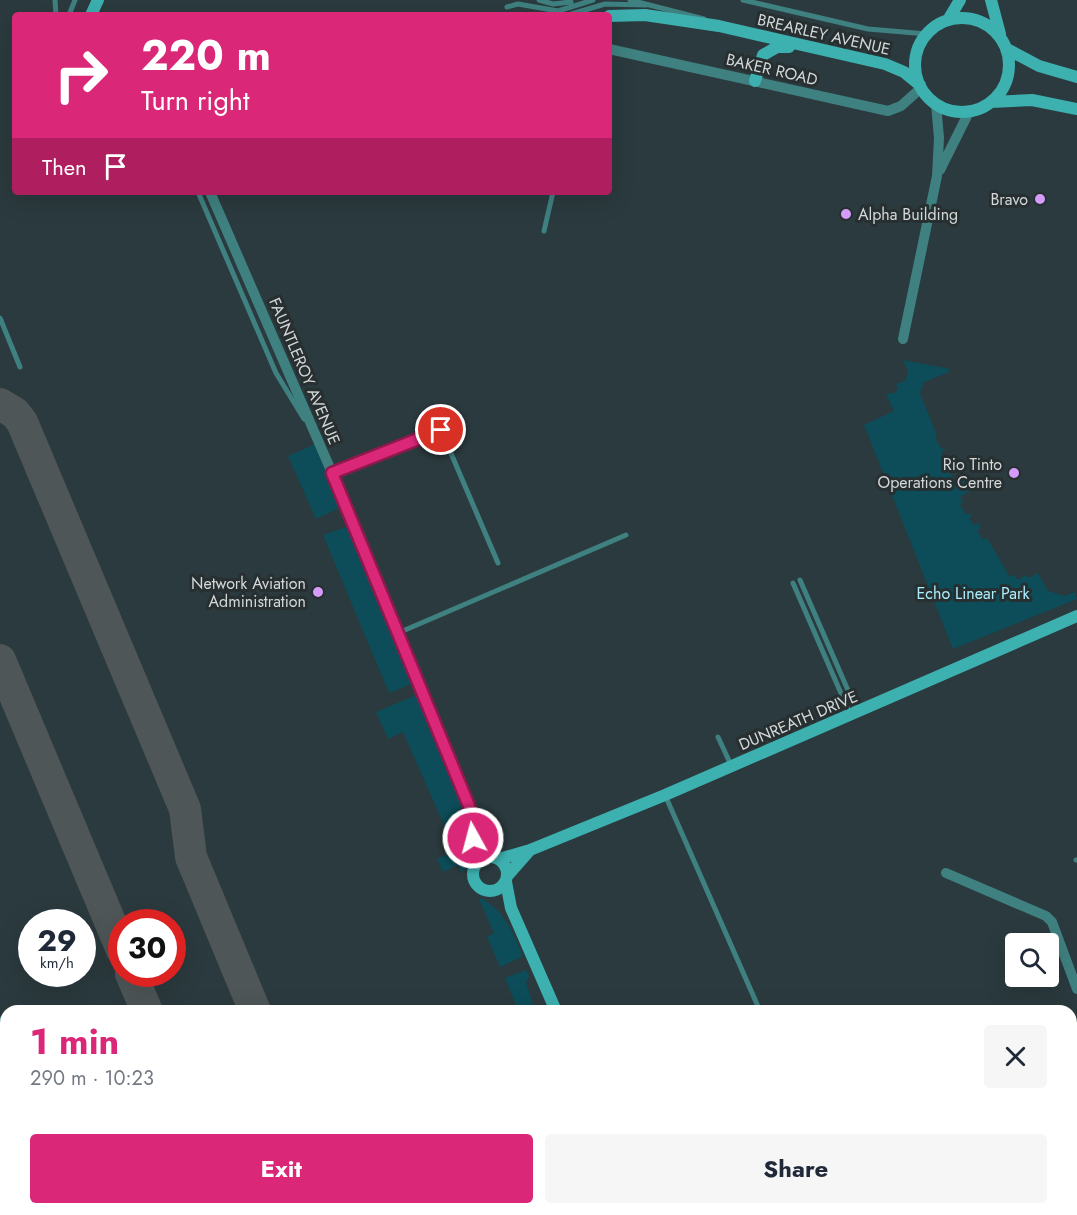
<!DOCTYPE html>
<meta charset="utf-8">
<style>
body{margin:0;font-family:Jost,sans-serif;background:#f6f6f7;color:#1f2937;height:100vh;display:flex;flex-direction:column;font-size:22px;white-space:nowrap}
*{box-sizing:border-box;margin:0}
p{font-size:20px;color:#747a83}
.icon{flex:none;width:33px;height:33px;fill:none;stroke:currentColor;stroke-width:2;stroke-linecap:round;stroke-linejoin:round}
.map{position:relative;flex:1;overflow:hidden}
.details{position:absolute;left:0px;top:1005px;width:1077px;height:210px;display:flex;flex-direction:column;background:#fff;border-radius:18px 18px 0 0;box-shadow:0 6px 24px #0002}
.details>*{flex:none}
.banner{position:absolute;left:12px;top:12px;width:600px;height:183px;border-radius:6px;box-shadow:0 6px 24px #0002;background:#db2777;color:#fff;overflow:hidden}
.buttons{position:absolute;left:1005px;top:933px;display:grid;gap:12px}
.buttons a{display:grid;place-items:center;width:54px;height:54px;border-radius:6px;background:#fff;box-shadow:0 6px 24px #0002;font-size:30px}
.speed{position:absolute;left:18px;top:909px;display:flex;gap:12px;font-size:30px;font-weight:700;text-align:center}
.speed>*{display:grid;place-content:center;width:78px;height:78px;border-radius:50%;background:#fff;box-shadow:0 6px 24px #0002;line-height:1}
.speed small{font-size:15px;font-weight:400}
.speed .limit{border:9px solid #d22;background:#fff;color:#111}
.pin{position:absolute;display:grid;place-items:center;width:51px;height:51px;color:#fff;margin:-26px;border:3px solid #fff;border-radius:50%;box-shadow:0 2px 6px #0007}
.me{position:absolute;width:66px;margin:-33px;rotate:353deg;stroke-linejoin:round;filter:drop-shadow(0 0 4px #0008)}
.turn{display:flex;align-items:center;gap:21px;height:126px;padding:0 30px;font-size:27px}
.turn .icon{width:78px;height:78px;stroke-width:2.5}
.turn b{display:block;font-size:42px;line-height:51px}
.then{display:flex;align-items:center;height:57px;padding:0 30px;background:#0003;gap:12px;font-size:22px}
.round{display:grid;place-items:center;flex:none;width:63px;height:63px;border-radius:6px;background:#f6f6f7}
.overview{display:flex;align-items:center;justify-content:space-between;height:102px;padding:0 30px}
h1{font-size:36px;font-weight:700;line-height:45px;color:#db2777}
.cta{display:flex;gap:12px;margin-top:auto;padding:12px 30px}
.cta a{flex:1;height:69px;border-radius:6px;background:#db2777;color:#fff;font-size:24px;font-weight:700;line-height:69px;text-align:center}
.cta a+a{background:#f6f6f7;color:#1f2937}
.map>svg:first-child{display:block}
.built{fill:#2b3a3e;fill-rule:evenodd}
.green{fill:#0c4d59}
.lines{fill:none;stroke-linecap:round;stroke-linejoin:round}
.taxiway{stroke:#4e5657;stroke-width:32}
.service{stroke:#3f8180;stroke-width:5}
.minor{stroke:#3f8180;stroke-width:10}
.secondary{stroke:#3db0b0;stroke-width:12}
.route-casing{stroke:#8e194d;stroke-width:15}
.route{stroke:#db2777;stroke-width:10}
.poi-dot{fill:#d59cfb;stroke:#272f30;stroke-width:2}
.labels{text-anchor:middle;stroke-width:6;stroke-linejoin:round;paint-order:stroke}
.street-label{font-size:16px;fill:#d3d8d9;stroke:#272f30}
.poi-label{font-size:16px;fill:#d3d8d9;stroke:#272f30;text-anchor:end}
.park-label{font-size:16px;fill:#aaeefe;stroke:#272f30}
</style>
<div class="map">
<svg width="1077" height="1215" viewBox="0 0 1077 1215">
<rect width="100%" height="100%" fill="#272f30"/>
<!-- built -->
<path class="built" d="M 0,0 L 1077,0 L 1077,1215 L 0,1215 ZM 15,15 L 609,15 L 609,192 L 15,192 ZM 32,922 L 82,922 L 82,974 L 32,974 ZM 122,922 L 172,922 L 172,974 L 122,974 ZM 1016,944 L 1048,944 L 1048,976 L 1016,976 ZM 6,1011 L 1071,1011 L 1071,1209 L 6,1209 Z"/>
<!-- green -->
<path class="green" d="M 903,360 L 950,369 L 947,373 L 924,382 L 920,393 L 937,436 L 935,438 L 941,448 L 945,449 L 941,453 L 950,464 L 947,468 L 956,483 L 967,479 L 973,489 L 960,497 L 963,502 L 960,504 L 966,515 L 971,513 L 972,516 L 969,518 L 974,525 L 978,523 L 981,528 L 977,530 L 983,540 L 987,538 L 1010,577 L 1015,575 L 1018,580 L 1026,575 L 1028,578 L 1038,573 L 1048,591 L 1065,596 L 1075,592 L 1077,599 L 953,649 L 864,425 L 894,411 L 886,394 L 894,393 L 898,389 L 896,384 L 905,381 L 908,371 Z
M 318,443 L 346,505 L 316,519 L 288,456 Z
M 349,526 L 414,683 L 389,693 L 323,535 Z
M 419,694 L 469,821 L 469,833 L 451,841 L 403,732 L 388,739 L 376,712 Z
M 460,849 L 466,855 L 467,867 L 462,873 L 458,865 L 443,872 L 437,859 Z
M 478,897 C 504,908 513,933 523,956 L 500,967 L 487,937 L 494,933 Z
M 526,970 L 529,976 L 526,982 L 535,1011 L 518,1011 L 505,978 Z
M 0,1052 L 6,1065 L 6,1209 L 61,1209 L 49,1215 L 0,1215 Z"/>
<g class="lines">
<!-- taxiway -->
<path class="taxiway" d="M 0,404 L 15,413 L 22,422 L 185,809 L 191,857 L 255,1011
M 0,660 L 122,950
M 131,974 L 147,1011"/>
<!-- service -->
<path class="service" d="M 55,0 L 56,15
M 539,0 L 553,4 L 571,2
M 630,0 L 704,19
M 743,0 L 868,29 L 927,34
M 507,7 L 518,4 L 558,11 L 593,0
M 69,15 L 75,0
M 568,15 L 605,4 L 646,5
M 198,192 L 276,373 L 304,419
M 544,231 L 553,192
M 0,318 L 20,367
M 332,473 L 441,430 L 498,563
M 800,580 L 857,711
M 793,583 L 850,714
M 398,633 L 626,535
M 718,737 L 731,765
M 665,795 L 760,1011
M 1076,860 L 1077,860
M 0,1019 L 6,1033
M 166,1209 L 169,1215
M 195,1209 L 198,1215
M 261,1209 L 263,1215
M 276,1209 L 278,1215
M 62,1215 L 77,1209
M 494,1215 L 500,1209
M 581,1215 L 584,1209"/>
<!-- minor -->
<path class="minor" d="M 609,49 L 888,111 L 901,106 L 921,88
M 940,170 L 969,112
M 210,192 L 346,505 L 469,806 C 474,826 474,843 477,862
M 903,339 L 937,176 L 939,138 L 936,104
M 475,831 L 496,857
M 946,873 L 1046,916 L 1052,922 L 1077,989
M 1071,1050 L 1077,1047
M 675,1215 L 692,1212"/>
<!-- secondary -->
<path class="secondary" d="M 991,0 L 1000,34
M 91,15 L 98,0
M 609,16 L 645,15 L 719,26 L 885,64 L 904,72 L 920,85
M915 65a47 47 0 1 1 94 0a47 47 0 1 1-94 0Z
M 948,20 L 960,0
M 1007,49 L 1039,66 L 1077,77
M 755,81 L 763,55 L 777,47 L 789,47
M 991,102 L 1032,100 L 1077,109
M473 874a17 17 0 1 1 34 0a17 17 0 1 1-34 0Z
M 499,859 L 530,850 L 665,795 L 1077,616
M 508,875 L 530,850
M 506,882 L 511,908 L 556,1011
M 629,1209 L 629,1215
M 646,1209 L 651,1215"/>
</g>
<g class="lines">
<defs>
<path id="route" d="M 441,430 L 332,473 L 469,806 L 475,831 L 473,838"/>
</defs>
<!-- route casing -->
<use href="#route" class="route-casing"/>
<!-- route -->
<use href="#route" class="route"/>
</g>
<!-- markers -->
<g class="poi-dot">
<circle cx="1040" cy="199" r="6"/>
<circle cx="846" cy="214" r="6"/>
<circle cx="1014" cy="473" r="6"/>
<circle cx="318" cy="592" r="6"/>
</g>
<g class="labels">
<!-- street labels -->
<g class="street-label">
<text transform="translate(824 34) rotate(13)" y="6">BREARLEY AVENUE</text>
<text transform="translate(772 69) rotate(13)" y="6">BAKER ROAD</text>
<text transform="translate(305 371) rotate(67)" y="6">FAUNTLEROY AVENUE</text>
<text transform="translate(798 720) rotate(-23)" y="6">DUNREATH DRIVE</text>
</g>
<!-- poi labels -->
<g class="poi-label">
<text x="1028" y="205">Bravo</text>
<text x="858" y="220" text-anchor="start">Alpha Building</text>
<text x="1002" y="470">Rio Tinto<tspan x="1002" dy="18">Operations Centre</tspan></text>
<text x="306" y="589">Network Aviation<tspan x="306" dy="18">Administration</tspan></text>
</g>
<!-- park labels -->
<g class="park-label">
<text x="973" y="599">Echo Linear Park</text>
</g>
</g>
</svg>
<div class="buttons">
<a><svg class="icon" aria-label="search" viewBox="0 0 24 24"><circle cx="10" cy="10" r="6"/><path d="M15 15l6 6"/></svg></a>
</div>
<div class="speed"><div>29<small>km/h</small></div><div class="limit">30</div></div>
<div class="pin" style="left:441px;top:430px;background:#d93025"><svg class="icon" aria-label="arrive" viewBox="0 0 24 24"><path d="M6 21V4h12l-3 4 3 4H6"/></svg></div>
<svg class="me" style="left:473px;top:838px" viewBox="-20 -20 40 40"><circle r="17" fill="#db2777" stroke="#fff" stroke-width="3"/><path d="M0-11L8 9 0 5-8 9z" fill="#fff"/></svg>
<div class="banner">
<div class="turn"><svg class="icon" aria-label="right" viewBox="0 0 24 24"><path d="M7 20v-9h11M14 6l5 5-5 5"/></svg><div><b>220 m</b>Turn right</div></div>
<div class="then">Then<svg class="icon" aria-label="arrive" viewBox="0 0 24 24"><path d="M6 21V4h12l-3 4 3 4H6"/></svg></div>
</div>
<section class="details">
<div class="overview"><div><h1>1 min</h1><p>290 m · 10:23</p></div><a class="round"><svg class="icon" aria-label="close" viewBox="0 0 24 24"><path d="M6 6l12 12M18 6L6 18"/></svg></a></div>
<div class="cta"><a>Exit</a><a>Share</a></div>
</section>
</div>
